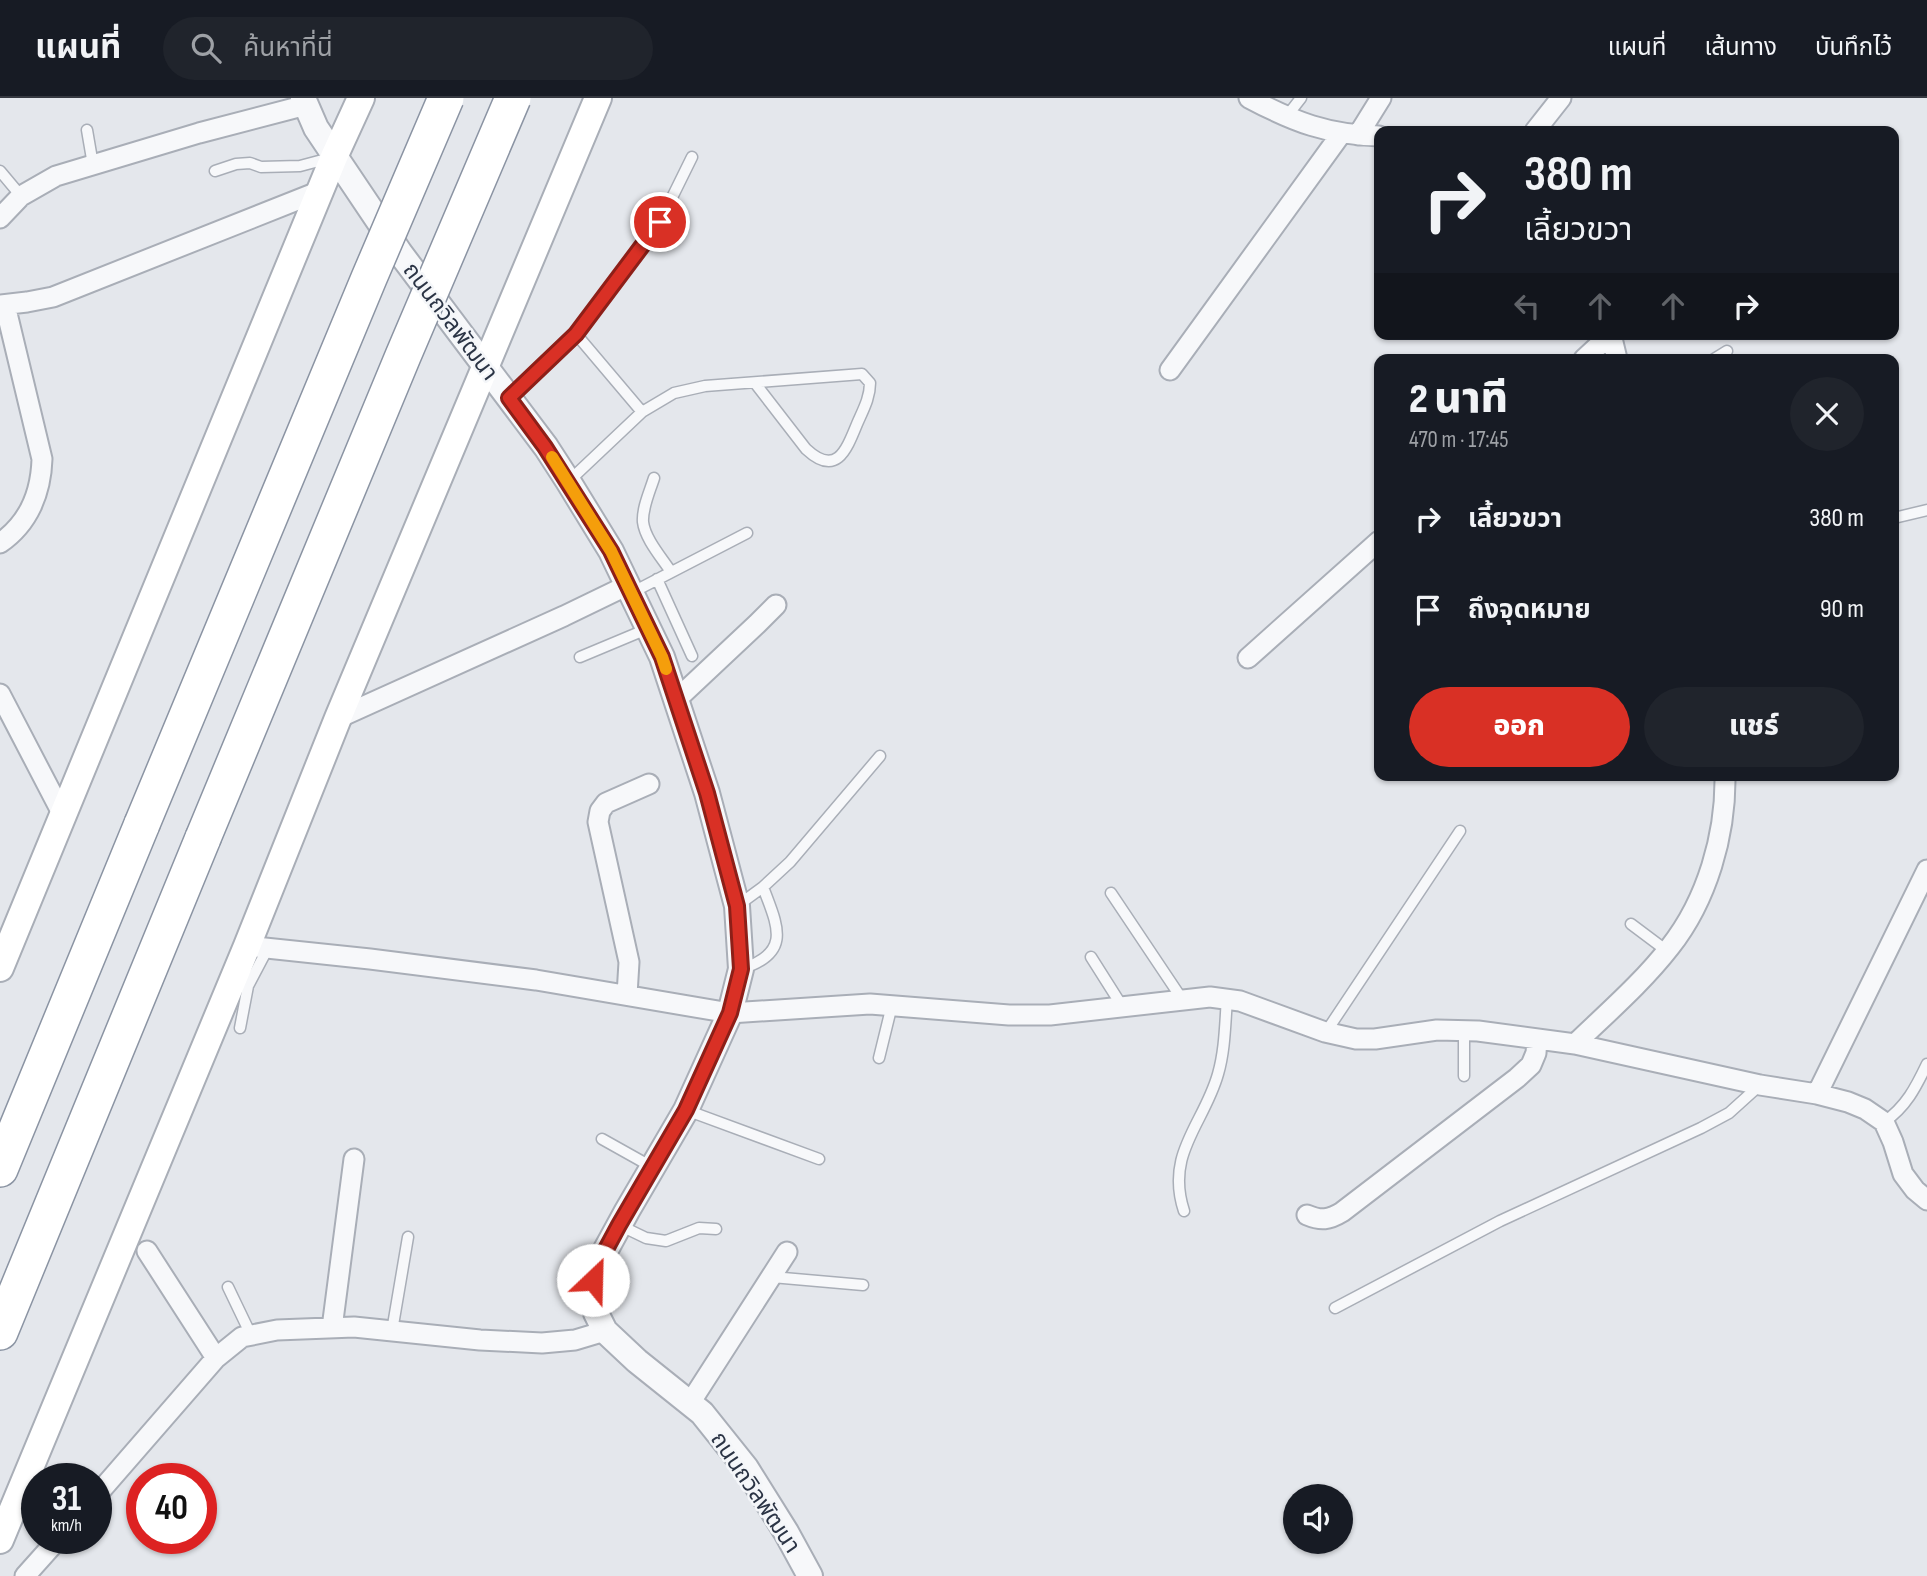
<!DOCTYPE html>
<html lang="th">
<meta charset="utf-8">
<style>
body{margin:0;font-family:"Sofia Sans Condensed","Noto Sans Thai",sans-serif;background:#20242c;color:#f1f3f6;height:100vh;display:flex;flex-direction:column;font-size:26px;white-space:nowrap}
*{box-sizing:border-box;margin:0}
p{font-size:23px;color:#9ea1a6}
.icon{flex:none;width:38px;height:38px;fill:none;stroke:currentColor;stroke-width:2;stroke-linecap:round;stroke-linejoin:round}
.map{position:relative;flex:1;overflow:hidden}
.panel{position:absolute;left:1374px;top:256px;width:525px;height:427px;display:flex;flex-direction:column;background:#171b24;border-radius:14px;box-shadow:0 2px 5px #0004}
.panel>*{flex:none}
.banner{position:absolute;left:1374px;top:28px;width:525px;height:214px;border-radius:14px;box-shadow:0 2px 5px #0004;background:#171b24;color:#f1f3f6;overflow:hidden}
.tools{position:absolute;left:1283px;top:1386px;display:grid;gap:14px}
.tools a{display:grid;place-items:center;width:70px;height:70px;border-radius:50%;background:#171b24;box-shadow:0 2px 5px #0004;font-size:35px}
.speed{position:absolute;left:21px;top:1365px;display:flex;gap:14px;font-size:35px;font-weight:700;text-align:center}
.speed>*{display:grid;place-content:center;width:91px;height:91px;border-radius:50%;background:#171b24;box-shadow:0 2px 5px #0004;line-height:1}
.speed small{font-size:18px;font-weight:400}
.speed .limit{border:10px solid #d22;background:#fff;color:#111}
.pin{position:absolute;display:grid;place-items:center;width:60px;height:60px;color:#fff;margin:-30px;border:4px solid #fff;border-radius:50%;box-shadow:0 2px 7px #0007}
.me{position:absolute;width:77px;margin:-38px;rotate:24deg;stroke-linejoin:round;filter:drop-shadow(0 0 5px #0008)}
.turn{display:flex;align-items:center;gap:24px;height:147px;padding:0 35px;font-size:32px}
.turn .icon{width:91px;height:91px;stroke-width:2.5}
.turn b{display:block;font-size:49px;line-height:60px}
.lanes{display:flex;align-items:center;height:66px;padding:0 35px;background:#0003;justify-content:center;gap:35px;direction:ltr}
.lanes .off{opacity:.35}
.round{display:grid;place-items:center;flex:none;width:74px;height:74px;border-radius:37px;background:#20242c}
.head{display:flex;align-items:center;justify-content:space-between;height:119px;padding:0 35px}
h1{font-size:42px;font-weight:800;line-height:52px}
.button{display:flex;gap:14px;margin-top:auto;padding:14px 35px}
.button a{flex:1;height:80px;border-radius:42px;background:#d93025;color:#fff;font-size:28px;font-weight:800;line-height:80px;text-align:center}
.button a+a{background:#20242c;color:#f1f3f6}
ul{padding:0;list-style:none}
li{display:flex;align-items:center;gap:21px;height:91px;padding:0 35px}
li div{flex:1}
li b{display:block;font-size:26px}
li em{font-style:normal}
header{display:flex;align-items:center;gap:42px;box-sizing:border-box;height:98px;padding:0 35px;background:#171b24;border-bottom:2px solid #363941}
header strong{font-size:33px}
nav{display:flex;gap:38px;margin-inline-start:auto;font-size:24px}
.search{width:490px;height:63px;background:#20242c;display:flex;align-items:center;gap:18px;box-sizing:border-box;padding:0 24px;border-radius:38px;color:#9ea1a6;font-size:26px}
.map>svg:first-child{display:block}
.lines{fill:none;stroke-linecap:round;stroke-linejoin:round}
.service-casing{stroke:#a9aeb7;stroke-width:13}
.minor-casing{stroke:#a9aeb7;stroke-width:23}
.tertiary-casing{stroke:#a9aeb7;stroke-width:28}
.secondary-casing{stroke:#a9aeb7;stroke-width:30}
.motorway-casing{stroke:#8b94a3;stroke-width:38}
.service{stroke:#f7f8fa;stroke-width:10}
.minor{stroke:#f7f8fa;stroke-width:19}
.tertiary{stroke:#f7f8fa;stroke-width:24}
.secondary{stroke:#fff;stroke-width:26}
.motorway{stroke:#fff;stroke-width:35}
.motorway-bridge-casing{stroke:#8b94a3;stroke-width:38;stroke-linecap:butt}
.motorway-bridge{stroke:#fff;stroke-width:35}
.route-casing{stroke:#8d1f18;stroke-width:18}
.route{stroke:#d93025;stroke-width:12}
.slow{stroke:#f59e0b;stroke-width:12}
.labels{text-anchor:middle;stroke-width:5;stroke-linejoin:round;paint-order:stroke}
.street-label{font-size:23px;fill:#2b3445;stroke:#f4f6f9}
</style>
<header>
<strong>แผนที่</strong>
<div class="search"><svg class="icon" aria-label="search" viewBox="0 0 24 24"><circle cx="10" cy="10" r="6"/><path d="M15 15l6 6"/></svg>ค้นหาที่นี่</div>
<nav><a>แผนที่</a><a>เส้นทาง</a><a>บันทึกไว้</a></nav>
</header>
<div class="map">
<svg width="1927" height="1478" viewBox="0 0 1927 1478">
<rect width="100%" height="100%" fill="#e4e7ec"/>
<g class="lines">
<defs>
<path id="service" d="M 1287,18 L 1301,0
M 87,32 L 93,67
M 0,73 L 21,98
M 215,73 L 236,66 L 250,65 L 261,69 L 300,68 L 330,60
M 576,236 L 642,314
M 1714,261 L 1727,253
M 509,300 L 576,236 L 660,124 L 692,59
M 654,380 C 650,393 642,410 643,424 C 645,441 662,460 671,474
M 569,383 L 642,314 L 674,295 L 705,288 L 862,276 L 870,285 C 870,300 863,312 857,326 C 846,353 836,379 806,351 L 755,285
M 1894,420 L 1927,412
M 657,481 L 692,558
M 633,494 L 747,435
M 580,559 L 647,531
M 1111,795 L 1182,901
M 737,808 L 763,789 L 790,764 L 880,658
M 1631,826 L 1667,853
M 1091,859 L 1122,908
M 741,871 C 793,855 777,827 763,789
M 240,930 L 248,888 L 268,850
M 1326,934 L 1460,733
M 879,960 L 892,907
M 1464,978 L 1464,933
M 686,1012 L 819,1061
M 1884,1024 C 1906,1009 1916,989 1927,966
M 602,1041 L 652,1069
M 1184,1113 C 1165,1055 1204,1026 1218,976 C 1225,952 1225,926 1227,901
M 619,1127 L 646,1140 L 666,1143 L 699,1130 L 716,1131
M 772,1179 L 863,1187
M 228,1189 L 251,1237
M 1335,1210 L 1500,1123 L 1701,1030 L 1729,1015 L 1760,987
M 392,1233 L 408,1139"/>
<path id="minor" d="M 1249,0 C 1294,24 1328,37 1379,38
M 1535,33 L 1561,0
M 1358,37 L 1381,0
M 0,120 L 21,98 L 56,78 L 199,35 L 306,7
M 0,207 L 27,204 L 53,199 L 320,93
M 1611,236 L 1617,261
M 1584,261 L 1611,236
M 1170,272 L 1341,36
M 0,445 C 29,425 41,394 42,361 L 5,207
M 1248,560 L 1379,443
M 0,596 L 63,717
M 676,602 L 757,526 L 776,507
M 338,620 L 564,518 L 628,487
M 247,848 L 370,861 L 536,882 L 730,915 L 870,906 L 1009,917 L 1050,917 L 1210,899 L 1240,903 L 1325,934 L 1356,941 L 1375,941 L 1437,932 L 1478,933 L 1575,946 L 1760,987 L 1817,996 L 1848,1004 L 1865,1011 L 1884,1024 L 1893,1044 L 1903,1076 L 1915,1092 L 1927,1102
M 627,897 L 629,864 L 598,724 L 600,713 L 606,705 L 649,686
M 1575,946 C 1607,915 1642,885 1670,849 C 1707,802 1726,737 1725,677
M 1817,996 L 1927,772
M 1307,1117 C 1321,1123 1329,1122 1342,1114 L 1517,980 L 1531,967 L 1536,955 L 1537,941
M 147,1153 L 216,1260
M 332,1230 L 354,1061
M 690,1305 L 787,1154
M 96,1398 L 216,1260 L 242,1239 L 277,1232 L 354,1229 L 480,1242 L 542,1245 L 575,1242 L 605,1233
M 25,1478 L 59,1440"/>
<path id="tertiary" d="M 303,0 L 316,30 L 400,155 L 546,349 L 568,383 L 611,453 L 662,559 L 707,695 L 737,808 L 741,871 L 730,915 L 686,1012 L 627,1113 L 597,1168 L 593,1182 L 596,1215 L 605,1233 L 637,1263 L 702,1315 L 746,1370 L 786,1434 L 810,1478"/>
<path id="secondary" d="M 0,870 L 334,59 L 361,0
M 0,1442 L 247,848 L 338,620 L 598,0"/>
<path id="motorway" d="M 0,1071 L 142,726
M 0,1234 L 203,740"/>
</defs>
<!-- service casing -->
<use href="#service" class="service-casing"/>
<!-- minor casing -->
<use href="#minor" class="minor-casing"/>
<!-- tertiary casing -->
<use href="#tertiary" class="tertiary-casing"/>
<!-- secondary casing -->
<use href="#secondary" class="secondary-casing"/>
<!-- motorway casing -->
<use href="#motorway" class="motorway-casing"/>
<!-- service -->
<use href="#service" class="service"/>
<!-- minor -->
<use href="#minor" class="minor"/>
<!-- tertiary -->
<use href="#tertiary" class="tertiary"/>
<!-- secondary -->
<use href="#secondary" class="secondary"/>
<!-- motorway -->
<use href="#motorway" class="motorway"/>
<defs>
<path id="motorway-bridge" d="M 142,726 L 369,180 L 446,0
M 203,740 L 403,258 L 513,0"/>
</defs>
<!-- motorway-bridge casing -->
<use href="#motorway-bridge" class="motorway-bridge-casing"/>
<!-- motorway-bridge -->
<use href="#motorway-bridge" class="motorway-bridge"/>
</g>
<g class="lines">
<defs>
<path id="route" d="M 593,1182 L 597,1168 L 619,1127 L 686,1012 L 730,915 L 741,871 L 737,808 L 707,695 L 662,559 L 611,453 L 545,349 L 509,300 L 576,236 L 660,124"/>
</defs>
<!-- route casing -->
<use href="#route" class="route-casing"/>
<!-- route -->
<use href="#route" class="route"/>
<!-- slow -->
<path class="slow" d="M 552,359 L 611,453 L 662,559 L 666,571"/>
</g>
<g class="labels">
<!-- street labels -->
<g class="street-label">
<text transform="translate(451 223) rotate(53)" y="8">ถนนถวิลพัฒนา</text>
<text transform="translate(756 1394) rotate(56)" y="8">ถนนถวิลพัฒนา</text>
</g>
</g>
</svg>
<div class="tools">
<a><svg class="icon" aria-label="sound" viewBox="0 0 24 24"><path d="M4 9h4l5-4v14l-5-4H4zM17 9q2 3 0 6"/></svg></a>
</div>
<div class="speed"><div>31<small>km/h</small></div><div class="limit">40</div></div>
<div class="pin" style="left:660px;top:124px;background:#d93025"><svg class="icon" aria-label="arrive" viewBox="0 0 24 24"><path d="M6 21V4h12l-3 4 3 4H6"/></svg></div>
<svg class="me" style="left:593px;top:1182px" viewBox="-20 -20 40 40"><circle r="19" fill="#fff"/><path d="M0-13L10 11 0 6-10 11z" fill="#d93025"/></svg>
<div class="banner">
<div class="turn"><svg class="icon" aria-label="right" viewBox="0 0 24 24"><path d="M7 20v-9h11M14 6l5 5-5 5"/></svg><div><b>380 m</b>เลี้ยวขวา</div></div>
<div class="lanes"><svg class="icon off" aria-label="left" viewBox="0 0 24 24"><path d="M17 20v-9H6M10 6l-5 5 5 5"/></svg><svg class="icon off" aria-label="ahead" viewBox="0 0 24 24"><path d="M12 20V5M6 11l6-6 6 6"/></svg><svg class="icon off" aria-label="ahead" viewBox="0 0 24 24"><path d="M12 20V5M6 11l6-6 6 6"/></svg><svg class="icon" aria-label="right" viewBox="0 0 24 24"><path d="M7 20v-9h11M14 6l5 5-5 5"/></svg></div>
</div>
<section class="panel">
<div class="head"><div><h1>2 นาที</h1><p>470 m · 17:45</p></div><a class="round"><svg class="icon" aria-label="close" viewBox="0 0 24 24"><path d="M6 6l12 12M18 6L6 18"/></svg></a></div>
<ul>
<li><svg class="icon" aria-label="right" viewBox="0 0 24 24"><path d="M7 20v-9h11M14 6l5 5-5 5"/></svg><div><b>เลี้ยวขวา</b></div><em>380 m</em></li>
<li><svg class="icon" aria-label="arrive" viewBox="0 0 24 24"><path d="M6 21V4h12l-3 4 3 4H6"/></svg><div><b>ถึงจุดหมาย</b></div><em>90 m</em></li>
</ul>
<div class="button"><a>ออก</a><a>แชร์</a></div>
</section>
</div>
